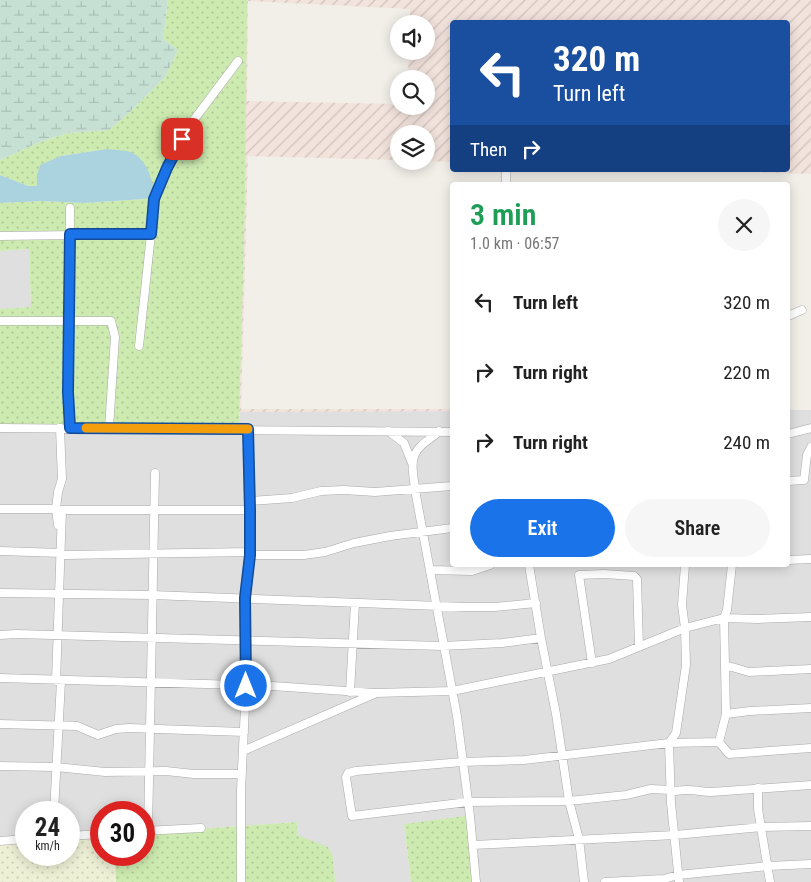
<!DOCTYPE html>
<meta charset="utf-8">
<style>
body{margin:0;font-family:"Roboto Condensed",sans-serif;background:#f6f6f6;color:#222;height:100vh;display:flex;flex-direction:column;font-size:19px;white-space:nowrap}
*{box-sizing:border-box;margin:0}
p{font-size:16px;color:#767676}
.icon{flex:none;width:28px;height:28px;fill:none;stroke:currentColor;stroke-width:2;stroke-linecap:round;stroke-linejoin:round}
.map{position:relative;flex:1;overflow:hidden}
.details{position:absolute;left:450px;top:182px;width:340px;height:385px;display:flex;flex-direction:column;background:#fff;border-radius:5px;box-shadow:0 2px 12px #0003}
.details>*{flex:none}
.banner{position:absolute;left:450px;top:20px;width:340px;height:152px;border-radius:5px;box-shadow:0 2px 12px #0003;background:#1a4fa0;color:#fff;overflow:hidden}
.fabs{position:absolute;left:390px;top:15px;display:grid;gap:10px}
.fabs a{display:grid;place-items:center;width:45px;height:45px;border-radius:50%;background:#fff;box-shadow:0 2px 12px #0003;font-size:25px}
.speed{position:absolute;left:15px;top:801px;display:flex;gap:10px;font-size:25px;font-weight:700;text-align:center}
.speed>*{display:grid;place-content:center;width:65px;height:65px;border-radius:50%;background:#fff;box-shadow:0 2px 12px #0003;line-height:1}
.speed small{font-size:12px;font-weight:400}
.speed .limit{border:8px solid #d22;background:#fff;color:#111}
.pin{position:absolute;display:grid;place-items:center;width:42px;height:42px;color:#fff;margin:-21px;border-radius:10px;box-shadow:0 2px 8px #0006}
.me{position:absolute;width:55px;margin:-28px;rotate:0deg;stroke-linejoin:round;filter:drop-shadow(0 0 4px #0008)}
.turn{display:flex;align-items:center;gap:18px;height:105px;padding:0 20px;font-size:22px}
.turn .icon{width:65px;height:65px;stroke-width:2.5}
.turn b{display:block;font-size:35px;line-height:42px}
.then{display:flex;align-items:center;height:48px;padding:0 20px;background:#0003;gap:10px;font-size:19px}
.round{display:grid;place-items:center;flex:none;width:52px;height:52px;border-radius:26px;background:#f6f6f6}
.head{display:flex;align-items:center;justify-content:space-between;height:85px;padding:0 20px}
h1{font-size:30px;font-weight:600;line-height:38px;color:#1e9e55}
.primary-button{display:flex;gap:10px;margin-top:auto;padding:10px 20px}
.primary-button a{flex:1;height:58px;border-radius:30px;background:#1a73e8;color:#fff;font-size:20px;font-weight:600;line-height:58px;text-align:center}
.primary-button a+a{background:#f6f6f6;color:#222}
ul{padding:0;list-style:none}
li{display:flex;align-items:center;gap:15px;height:70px;padding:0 20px}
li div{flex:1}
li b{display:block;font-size:19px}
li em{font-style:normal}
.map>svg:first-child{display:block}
.residential{fill:#e0dfdf}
.military{fill:url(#military-furrows);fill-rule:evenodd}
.farmland{fill:url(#farmland-dots)}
.grass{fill:url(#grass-dots)}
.wetland{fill:url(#wetland-marsh)}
.water{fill:#aad3df}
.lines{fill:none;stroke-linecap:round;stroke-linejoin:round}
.minor-casing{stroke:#a9a9a9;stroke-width:9}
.minor{stroke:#fff;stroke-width:8}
.route-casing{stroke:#114b97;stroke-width:12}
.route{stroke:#1a73e8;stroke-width:9}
.slow{stroke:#f59e0b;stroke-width:9}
</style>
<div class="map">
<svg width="811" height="882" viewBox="0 0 811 882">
<defs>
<pattern id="military-furrows" width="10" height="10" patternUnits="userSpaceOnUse" patternTransform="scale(1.25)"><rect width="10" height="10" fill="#f3e3dd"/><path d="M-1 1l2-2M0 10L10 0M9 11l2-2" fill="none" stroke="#d0c2bd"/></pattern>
<pattern id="farmland-dots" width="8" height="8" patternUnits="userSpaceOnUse" patternTransform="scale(1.25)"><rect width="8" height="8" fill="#eef0d5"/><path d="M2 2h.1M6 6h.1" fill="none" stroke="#ccceb7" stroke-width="1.8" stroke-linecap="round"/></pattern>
<pattern id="grass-dots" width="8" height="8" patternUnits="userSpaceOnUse" patternTransform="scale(1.25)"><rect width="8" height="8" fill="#cdebb0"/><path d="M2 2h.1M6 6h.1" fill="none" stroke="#b0c997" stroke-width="1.8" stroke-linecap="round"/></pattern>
<pattern id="wetland-marsh" width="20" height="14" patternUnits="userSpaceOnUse" patternTransform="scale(1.25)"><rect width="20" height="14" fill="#c6e0d4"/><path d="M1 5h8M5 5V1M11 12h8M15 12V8" fill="none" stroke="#aac0b6"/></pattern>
</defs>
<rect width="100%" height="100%" fill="#f2efe9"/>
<!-- residential -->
<path class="residential" d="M 29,249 L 31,307 L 0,309 L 0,251 Z
M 240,410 L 452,410 L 452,565 L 788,565 L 788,410 L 811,410 L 811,882 L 473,882 L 404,824 L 411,882 L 335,882 L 333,856 L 297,835 L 296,822 L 144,833 L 144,812 L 101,812 L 101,837 L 69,840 L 69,812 L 26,812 L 26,842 L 0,844 L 0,426 L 239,423 Z"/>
<!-- military -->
<path class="military" d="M 245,0 L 811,0 L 811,174 L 704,170 L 788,170 L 788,22 L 452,22 L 452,162 L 424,161 L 426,161 L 426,134 L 399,134 L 399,160 L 248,156 L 241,409 L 452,409 L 452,411 L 238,412 ZM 248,1 L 410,9 L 410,24 L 426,24 L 426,51 L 409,51 L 408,79 L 426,79 L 426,106 L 399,106 L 399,104 L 247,101 Z"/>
<!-- farmland -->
<path class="farmland" d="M 101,837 L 101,855 L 115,855 L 116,882 L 0,882 L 0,844 L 26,842 L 26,855 L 69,855 L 69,840 Z"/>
<!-- grass -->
<path class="grass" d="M 168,0 L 247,0 L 245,204 L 239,423 L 0,426 L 0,309 L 31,307 L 29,249 L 0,251 L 0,203 L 41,201 L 84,203 L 144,199 L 107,149 L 61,156 L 37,175 L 37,186 L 28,186 L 0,175 L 0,160 L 40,142 L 68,133 L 109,130 L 131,111 L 165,77 L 178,50 L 163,39 Z
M 466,816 L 473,882 L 411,882 L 404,824 Z
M 297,822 L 297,835 L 328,847 L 333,856 L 335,882 L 116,882 L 115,855 L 144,855 L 144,833 Z"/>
<!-- wetland -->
<path class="wetland" d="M 0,0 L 168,0 L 163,39 L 178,50 L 165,77 L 131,111 L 109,130 L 68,133 L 40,142 L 0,160 Z"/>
<!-- water -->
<path class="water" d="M 107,149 C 113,150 121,150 127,151 C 145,155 154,180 154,196 L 144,199 L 84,203 L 41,201 L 0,203 L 0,175 L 28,186 L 37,186 L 37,175 L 40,165 L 61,156 Z"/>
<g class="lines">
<defs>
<path id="minor" d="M 506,185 L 506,170
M 0,236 L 151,234 L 154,199 L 167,169 L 190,125 L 238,61
M 788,316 L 802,310
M 0,321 L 111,321 L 115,337 L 109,428
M 139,346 L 151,234
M 0,428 L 452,432
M 70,428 L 69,392 L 70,208
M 388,431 L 404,443 L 412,463
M 439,431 C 433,438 425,441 420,447 C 408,459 414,475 415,490 L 457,716 L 470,816 L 476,882
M 788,434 L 811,428
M 788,481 L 804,480 L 807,455 L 811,447
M 250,501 L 292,498 L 321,491 L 344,490 L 375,492 L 452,486
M 0,509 L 56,509
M 58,525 L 56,509 L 58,492 L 62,479 L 60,428
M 0,551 L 61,553
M 65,555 L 250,552
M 250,555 L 304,555 L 325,552 L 354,543 L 390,536 L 452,528
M 788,560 L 811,559
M 529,565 L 541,638 L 556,714 L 569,801 L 579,839 L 584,882
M 732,565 L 727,610 L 724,618 L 758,619 L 811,617
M 430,570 L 472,571 L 490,565
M 0,593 L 152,595 L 466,607 L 495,607 L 536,603
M 0,635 L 17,634 L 443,646 L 502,643 L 541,638
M 592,663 L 579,575 L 604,574 L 634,576 L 637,579 L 639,647
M 725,665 L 749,672 L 811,669
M 0,678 L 272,686 L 375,693 L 452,691 L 609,659 L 685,628 L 724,618 L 726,714
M 56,681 L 62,510 L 250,510
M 350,692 L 355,603
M 0,724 L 77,726 L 98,735 L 116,729 L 129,728 L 244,732
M 719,742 L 729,754 L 811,748
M 243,751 L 374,694
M 0,766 L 56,767 L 105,772 L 166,771 L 194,774 L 242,774
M 758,788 L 758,809 L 770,882
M 670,790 L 651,789 L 626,795 L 569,801 L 468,802 L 352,816 L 346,777 L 348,773 L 356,771 L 462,762 L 524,760 L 669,743 L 719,742 L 726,714 L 750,711 L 811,708
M 671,792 C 688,788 695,791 711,792 L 811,785
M 54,812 L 61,681
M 144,831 L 201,828
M 148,831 L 155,473
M 69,836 L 101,834
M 0,841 L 26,839
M 473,845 L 675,835 L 762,827 L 811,826
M 241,882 L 241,790 L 246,686 L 245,598 L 250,552 L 248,429
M 605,882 L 664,879 L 678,875 L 768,866 L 811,864
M 679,882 L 671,803 L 669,743 L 676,733 L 686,665 L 685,628 L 682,605 L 685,565"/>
</defs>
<!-- minor casing -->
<use href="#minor" class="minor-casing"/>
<!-- minor -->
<use href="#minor" class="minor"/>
</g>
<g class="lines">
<defs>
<path id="route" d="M 182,139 L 167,168 L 154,199 L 151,234 L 70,234 L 68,392 L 70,428 L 248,429 L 250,510 L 250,555 L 245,598 L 246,686"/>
</defs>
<!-- route casing -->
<use href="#route" class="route-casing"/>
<!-- route -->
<use href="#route" class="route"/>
<!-- slow -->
<path class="slow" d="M 86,428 L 248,429"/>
</g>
</svg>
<div class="fabs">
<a><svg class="icon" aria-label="sound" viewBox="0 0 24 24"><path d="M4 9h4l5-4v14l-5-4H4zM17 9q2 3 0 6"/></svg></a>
<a><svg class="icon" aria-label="search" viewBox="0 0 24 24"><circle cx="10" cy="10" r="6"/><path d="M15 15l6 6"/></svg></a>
<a><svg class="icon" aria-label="layers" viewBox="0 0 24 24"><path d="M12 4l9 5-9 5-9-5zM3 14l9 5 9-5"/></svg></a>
</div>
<div class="speed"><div>24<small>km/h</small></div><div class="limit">30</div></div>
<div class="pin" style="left:182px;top:139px;background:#d93025"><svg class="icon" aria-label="arrive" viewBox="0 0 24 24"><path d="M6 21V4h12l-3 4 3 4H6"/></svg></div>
<svg class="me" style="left:246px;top:686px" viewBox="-20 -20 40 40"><circle r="17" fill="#1a73e8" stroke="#fff" stroke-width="3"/><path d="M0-11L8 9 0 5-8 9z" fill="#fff"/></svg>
<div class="banner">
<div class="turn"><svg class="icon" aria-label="left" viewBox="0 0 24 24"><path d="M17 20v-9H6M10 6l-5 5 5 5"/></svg><div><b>320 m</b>Turn left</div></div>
<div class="then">Then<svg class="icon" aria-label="right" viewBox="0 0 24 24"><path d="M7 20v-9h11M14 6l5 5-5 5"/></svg></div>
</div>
<section class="details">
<div class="head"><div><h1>3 min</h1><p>1.0 km · 06:57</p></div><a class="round"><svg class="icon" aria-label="close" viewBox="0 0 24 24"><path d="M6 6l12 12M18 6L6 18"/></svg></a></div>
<ul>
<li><svg class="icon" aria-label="left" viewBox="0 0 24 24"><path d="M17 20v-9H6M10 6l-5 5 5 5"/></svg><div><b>Turn left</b></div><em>320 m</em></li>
<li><svg class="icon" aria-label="right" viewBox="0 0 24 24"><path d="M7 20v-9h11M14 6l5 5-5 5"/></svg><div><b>Turn right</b></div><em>220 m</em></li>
<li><svg class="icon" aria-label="right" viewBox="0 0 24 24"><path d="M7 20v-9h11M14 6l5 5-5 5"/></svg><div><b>Turn right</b></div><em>240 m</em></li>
</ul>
<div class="primary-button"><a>Exit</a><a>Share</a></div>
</section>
</div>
